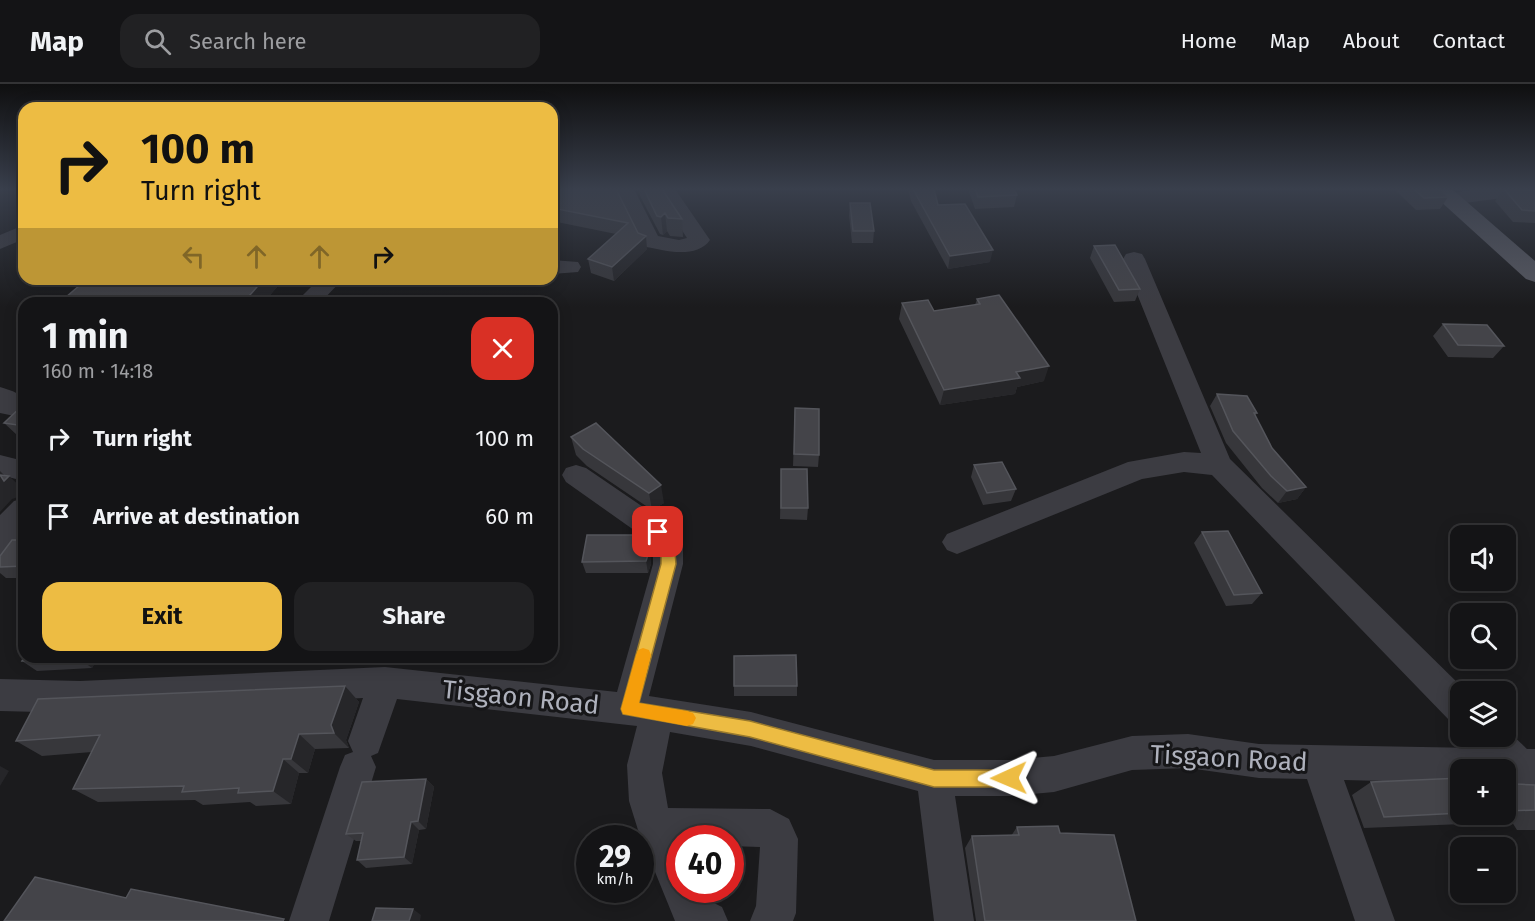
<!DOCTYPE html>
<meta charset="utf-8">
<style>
body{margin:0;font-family:"Fira Sans",sans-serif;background:#212123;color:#f1f3f6;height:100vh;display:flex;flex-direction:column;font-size:22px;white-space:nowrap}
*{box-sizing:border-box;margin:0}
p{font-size:20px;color:#9d9ea1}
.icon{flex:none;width:33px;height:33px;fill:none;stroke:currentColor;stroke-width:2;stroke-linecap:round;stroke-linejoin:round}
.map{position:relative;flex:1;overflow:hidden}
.details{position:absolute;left:18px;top:213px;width:540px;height:366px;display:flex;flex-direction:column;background:#141416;border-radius:18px;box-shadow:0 3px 15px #0003,0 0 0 2px #333335}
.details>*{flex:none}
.banner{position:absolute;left:18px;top:18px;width:540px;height:183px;border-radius:18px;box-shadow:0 3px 15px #0003,0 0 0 2px #333335;background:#edbc43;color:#111;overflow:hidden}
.controls{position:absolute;left:1450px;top:441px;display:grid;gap:12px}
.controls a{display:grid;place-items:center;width:66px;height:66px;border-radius:12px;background:#141416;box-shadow:0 3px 15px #0003,0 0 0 2px #333335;font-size:30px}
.speed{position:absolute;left:576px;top:741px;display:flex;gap:12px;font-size:30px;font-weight:700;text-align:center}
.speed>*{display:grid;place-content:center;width:78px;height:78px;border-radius:50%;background:#141416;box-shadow:0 3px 15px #0003,0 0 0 2px #333335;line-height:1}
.speed small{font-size:15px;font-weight:400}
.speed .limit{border:9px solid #d22;background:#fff;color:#111}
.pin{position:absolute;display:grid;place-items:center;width:51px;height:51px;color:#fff;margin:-26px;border-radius:12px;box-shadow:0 3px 9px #0006}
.me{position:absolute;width:66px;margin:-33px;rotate:269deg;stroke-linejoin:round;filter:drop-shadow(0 0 4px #0008)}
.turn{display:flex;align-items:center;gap:21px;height:126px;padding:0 24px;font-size:27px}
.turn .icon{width:78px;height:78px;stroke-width:2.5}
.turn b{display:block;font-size:42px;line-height:51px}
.lanes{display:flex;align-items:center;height:57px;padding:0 24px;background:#0003;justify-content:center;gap:30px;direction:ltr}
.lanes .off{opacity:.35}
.round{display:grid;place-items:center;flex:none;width:63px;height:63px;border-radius:18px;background:#212123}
.summary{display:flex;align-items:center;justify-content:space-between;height:102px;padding:0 24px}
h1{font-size:36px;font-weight:700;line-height:45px}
.button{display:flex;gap:12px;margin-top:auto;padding:12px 24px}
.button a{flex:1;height:69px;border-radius:18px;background:#edbc43;color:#111;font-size:24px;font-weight:700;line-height:69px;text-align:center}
.button a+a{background:#212123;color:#f1f3f6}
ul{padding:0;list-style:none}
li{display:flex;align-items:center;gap:18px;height:78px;padding:0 24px}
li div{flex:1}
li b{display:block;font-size:22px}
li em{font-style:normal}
header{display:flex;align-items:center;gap:36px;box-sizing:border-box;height:84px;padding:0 30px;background:#141416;border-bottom:2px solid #333335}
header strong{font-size:28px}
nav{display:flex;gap:33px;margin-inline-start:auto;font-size:21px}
.search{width:420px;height:54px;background:#212123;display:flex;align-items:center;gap:15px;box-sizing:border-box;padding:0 21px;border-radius:18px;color:#9d9ea1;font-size:22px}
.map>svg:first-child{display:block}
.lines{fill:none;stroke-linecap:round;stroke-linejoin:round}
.minor{fill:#3c3c42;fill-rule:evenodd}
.major{fill:#585961;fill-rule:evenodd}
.wall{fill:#37373b}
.shaded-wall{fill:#262629}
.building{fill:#444449;stroke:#54555b;stroke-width:1.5}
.route{fill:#edbc43;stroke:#9a7a2c;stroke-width:1.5}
.slow{fill:#f59e0b}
.labels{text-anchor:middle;stroke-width:6;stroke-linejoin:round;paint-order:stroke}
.near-street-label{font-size:26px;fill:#aeb1bc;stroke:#161618}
</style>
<header>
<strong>Map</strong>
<div class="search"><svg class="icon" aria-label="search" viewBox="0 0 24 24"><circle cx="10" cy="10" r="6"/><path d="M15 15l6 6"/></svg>Search here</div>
<nav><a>Home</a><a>Map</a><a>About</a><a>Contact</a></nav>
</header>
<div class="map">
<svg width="1535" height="837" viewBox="0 0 1535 837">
<rect width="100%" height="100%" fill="#1b1b1d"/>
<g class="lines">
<!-- minor -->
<path class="minor" d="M 614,105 L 634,105 L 658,152 L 679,156 L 687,154 L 655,105 L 675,105 L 710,156 C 696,176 662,166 642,162 Z
M 1476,105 L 1535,105 L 1535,117 L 1510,113 L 1449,121 L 1442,119 L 1439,115 L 1442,111 Z
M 24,141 L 24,155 L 0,165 L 0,151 Z
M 1134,168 L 1142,170 L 1145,175 L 1230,375 L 1467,608 L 1461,608 L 1461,641 L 1449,636 L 1212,391 L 1184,388 L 1142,395 L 967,466 L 957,470 L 947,466 L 942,458 L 947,450 L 1128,378 L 1184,368 L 1201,369 L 1123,175 L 1126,170 Z
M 552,176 L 578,178 L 581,183 L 578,188 L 552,190 Z
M 319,195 L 343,195 L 320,219 L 295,219 Z
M 0,303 C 23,310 24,311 24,334 L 0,329 Z
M 0,371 L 24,377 L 24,397 L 0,391 Z
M 576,381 L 586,384 L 668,440 L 683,462 L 683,480 L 649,612 L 751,628 L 934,676 L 1009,676 L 1054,672 L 1132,652 L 1188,650 L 1259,660 L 1477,664 L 1472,652 L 1506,652 L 1506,645 L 1527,665 L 1535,665 L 1535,701 L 1506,700 L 1506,686 L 1461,686 L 1461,699 L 1344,696 L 1395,837 L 1355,837 L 1307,695 L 1259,694 L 1188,684 L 1132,686 L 1054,708 L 1009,712 L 955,712 L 974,837 L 934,837 L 918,707 L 751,662 L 670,648 L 662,689 L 668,724 L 770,725 L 789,735 L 798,755 L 796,829 L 793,837 L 750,837 L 756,822 L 760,763 L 730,762 L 730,754 L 680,754 L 680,806 L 701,806 L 712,818 L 722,823 L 728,837 L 675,837 L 638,746 L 629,717 L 627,681 L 637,642 L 397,615 L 378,669 L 371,672 L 376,683 L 329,837 L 289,837 L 340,683 L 345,671 L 353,668 L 348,657 L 363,614 L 80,629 L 0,627 L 0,595 L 80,597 L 385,583 L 617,608 L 653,480 L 653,464 L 648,456 L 566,398 L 562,391 L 566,384 Z
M 24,414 L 24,466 L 11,477 L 0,480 L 0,431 L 14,417 Z"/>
<!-- major -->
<path class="major" d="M 1427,105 L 1452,105 L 1535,177 L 1535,198 L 1526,195 Z"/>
</g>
<!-- wall -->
<path class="wall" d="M 552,105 L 616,105 L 638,149 L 647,165 L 614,197 L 591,189 L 588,175 L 616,150 L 552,137 Z
M 639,105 L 662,105 L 682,135 L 683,153 L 670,152 L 667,147 L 663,151 L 660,150 L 640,112 Z
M 908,105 L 934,105 L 938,121 L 990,178 L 948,185 L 911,117 Z
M 968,105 L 1014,105 L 1017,111 L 1014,123 L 975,125 Z
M 1394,105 L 1439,105 L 1448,113 L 1440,125 L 1416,126 Z
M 1504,105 L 1535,106 L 1535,139 L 1513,138 L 1495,117 Z
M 850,119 L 874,147 L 873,159 L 852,159 L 849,131 Z
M 1094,162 L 1140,205 L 1135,217 L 1114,218 L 1090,174 Z
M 126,195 L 274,195 L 278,202 L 263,219 L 69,219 L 65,214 L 122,199 Z
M 977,215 L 1044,297 L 1017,303 L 1015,310 L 940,321 L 899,235 L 902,219 L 934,227 L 975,221 Z
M 1443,240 L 1504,262 L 1493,274 L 1448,273 L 1433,252 Z
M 1217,310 L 1257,329 L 1255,332 L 1272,364 L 1306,403 L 1297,415 L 1278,419 L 1262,404 L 1226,359 L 1210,322 Z
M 24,320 L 24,352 L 17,351 L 4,339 Z
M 795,324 L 819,371 L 818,383 L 793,382 Z
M 571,353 L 664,419 L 652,426 L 587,382 L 576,371 Z
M 974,381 L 1016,405 L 1011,417 L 983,421 L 971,393 Z
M 781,385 L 808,424 L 807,436 L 780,435 Z
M 1202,448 L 1262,509 L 1252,520 L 1226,522 L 1194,459 Z
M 24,456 L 24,494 L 6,494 L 0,489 L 0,472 Z
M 649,462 L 651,480 L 648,489 L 586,489 L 582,478 Z
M 24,573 L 98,573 L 92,584 L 37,587 L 22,577 Z
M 345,602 L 359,618 L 346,656 L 349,664 L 315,665 L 308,689 L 299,689 L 291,720 L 256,722 L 250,718 L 203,721 L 195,716 L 98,718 L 73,705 L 92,668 L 42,672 L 16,657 Z
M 734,602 L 797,602 L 797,612 L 734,612 Z
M 1506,692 L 1517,700 L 1535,701 L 1535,746 L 1517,746 L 1512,738 L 1364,744 L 1352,711 L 1371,698 L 1461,694 L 1461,730 L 1506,730 Z
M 426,695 L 434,703 L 426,745 L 419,746 L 412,780 L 366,784 L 357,776 L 361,757 L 356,757 L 346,750 Z
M 1017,743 L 1060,749 L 1136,837 L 976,837 L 965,764 L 972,752 L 1011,752 Z"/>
<!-- shaded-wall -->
<path class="shaded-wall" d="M 665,129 L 667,147 L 663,151 L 661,133 Z
M 646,152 L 647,165 L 614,197 L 612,183 Z
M 993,166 L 990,178 L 948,185 L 950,172 Z
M 264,195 L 274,195 L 278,202 L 263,219 L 243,219 Z
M 1049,282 L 1044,297 L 1017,303 L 1015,310 L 940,321 L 944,306 L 1016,288 Z
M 0,387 L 7,394 L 9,392 L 24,406 L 24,415 L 21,412 L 12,415 L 0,428 Z
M 661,401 L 664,419 L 652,426 L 649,409 Z
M 1306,403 L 1297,415 L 1278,419 L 1287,407 Z
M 647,451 L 651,480 L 648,489 L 646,477 Z
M 79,573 L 98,573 L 92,584 L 78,574 Z
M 345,602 L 359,618 L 346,656 L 349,664 L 334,649 L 331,641 Z
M 299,650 L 315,665 L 308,689 L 291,675 Z
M 283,675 L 299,689 L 291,720 L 273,707 Z
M 0,682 L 9,687 L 0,702 Z
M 426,695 L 434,703 L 426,745 L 418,737 Z
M 411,738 L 419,746 L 412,780 L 404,773 Z
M 413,825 L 421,831 L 420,837 L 409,837 Z"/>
<!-- building -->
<path class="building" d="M 552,105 L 616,105 L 638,149 L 646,152 L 612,183 L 588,175 L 628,139 L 552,124 Z
M 644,105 L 662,105 L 682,135 L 668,134 L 665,129 L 661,133 L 657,132 Z
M 913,105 L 934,105 L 938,121 L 965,120 L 993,166 L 950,172 Z
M 975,105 L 1014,105 L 1017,111 L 978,113 Z
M 1414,105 L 1439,105 L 1448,113 L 1424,114 Z
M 1504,105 L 1535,106 L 1535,127 L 1522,126 Z
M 850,119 L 870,119 L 874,147 L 853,147 Z
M 1115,161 L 1140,205 L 1119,206 L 1094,162 Z
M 87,195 L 122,199 L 126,195 L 264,195 L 243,219 L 71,219 L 75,215 L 65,214 Z
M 999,211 L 1049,282 L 1016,288 L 1020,294 L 944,306 L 902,219 L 928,216 L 934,227 L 980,220 L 977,215 Z
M 1443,240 L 1487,241 L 1504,262 L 1458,261 Z
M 1217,310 L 1247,312 L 1257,329 L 1254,329 L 1272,364 L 1306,403 L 1287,407 L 1271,392 L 1233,347 Z
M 24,320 L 24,342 L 4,339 Z
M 795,324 L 819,325 L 819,371 L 794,370 Z
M 596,339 L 661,401 L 649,409 L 583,365 L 571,353 Z
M 1002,378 L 1016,405 L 987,409 L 974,381 Z
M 781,385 L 807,385 L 808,424 L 781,424 Z
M 0,391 L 9,392 L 4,397 Z
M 1228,447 L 1262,509 L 1234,511 L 1202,448 Z
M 587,451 L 647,451 L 649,468 L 646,477 L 582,478 Z
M 12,456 L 24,456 L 24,482 L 0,483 L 0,472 Z
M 796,571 L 797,602 L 734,602 L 734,572 Z
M 24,573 L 79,573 L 78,574 L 22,577 Z
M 345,602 L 331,641 L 334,649 L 299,650 L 291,675 L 283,675 L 273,707 L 238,709 L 239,704 L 182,708 L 184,702 L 73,705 L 100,651 L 16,657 L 38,615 Z
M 1506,692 L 1511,692 L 1517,700 L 1535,701 L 1535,726 L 1506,727 Z
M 1461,694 L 1461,729 L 1384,733 L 1371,698 Z
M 426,695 L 418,737 L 411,738 L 404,773 L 357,776 L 363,749 L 346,750 L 362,698 Z
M 1058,742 L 1060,749 L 1114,751 L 1136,837 L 985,837 L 972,752 L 1019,751 L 1017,743 Z
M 35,793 L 126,814 L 131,805 L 284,835 L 283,837 L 4,837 Z
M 376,824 L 413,825 L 409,837 L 372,837 Z"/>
<!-- sky -->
<linearGradient id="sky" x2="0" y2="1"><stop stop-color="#0f0f10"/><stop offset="0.47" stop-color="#393f4c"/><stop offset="1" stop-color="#393f4c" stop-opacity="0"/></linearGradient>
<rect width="1535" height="223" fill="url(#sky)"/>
<!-- route -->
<path class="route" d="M 658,442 C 674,447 675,467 676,480 L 639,619 L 750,637 L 934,686 L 1009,686 L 1015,688 L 1017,694 L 1015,700 L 1009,703 L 934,703 L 750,653 L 623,630 L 621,625 L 661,480 L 661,463 L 651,448 L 654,444 Z"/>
<!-- slow -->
<path class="slow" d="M 643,564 L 649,566 L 651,571 L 639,619 L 687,627 L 693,629 L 696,634 L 693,640 L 687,642 L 623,630 L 621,625 L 636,571 L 638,566 Z"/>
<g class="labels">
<!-- near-street labels -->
<g class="near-street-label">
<text transform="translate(521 613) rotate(6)" y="9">Tisgaon Road</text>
<text transform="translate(1229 674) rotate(3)" y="9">Tisgaon Road</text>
</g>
</g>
</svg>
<div class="controls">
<a><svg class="icon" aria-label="sound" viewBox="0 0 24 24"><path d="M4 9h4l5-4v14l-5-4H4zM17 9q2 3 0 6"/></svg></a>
<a><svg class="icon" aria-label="search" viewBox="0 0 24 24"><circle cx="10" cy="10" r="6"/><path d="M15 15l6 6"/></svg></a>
<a><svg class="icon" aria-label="layers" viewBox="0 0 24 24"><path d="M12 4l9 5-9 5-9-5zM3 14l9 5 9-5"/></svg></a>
<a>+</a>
<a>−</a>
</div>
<div class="speed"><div>29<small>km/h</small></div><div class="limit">40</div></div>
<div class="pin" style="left:658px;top:448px;background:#d93025"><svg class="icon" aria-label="arrive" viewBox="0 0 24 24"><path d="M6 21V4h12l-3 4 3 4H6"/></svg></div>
<svg class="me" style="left:1009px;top:694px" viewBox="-20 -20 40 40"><path d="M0-17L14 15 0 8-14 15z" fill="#edbc43" stroke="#fff" stroke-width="4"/></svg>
<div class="banner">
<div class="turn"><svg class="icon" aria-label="right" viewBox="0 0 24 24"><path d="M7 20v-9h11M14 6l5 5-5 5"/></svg><div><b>100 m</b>Turn right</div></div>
<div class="lanes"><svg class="icon off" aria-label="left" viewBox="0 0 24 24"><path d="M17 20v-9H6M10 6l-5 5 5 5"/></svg><svg class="icon off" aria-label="ahead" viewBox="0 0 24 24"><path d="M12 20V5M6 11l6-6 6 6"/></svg><svg class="icon off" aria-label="ahead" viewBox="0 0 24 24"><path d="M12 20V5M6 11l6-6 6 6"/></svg><svg class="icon" aria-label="right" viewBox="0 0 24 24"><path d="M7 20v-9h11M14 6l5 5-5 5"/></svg></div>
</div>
<section class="details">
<div class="summary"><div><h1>1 min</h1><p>160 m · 14:18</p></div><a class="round" style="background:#d93025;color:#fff"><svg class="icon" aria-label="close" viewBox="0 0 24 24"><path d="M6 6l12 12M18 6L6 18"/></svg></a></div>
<ul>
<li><svg class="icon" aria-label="right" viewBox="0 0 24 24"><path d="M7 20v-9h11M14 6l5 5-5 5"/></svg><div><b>Turn right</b></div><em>100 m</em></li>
<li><svg class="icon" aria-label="arrive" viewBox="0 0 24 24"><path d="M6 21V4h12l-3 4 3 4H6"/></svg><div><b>Arrive at destination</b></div><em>60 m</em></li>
</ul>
<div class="button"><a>Exit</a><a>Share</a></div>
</section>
</div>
